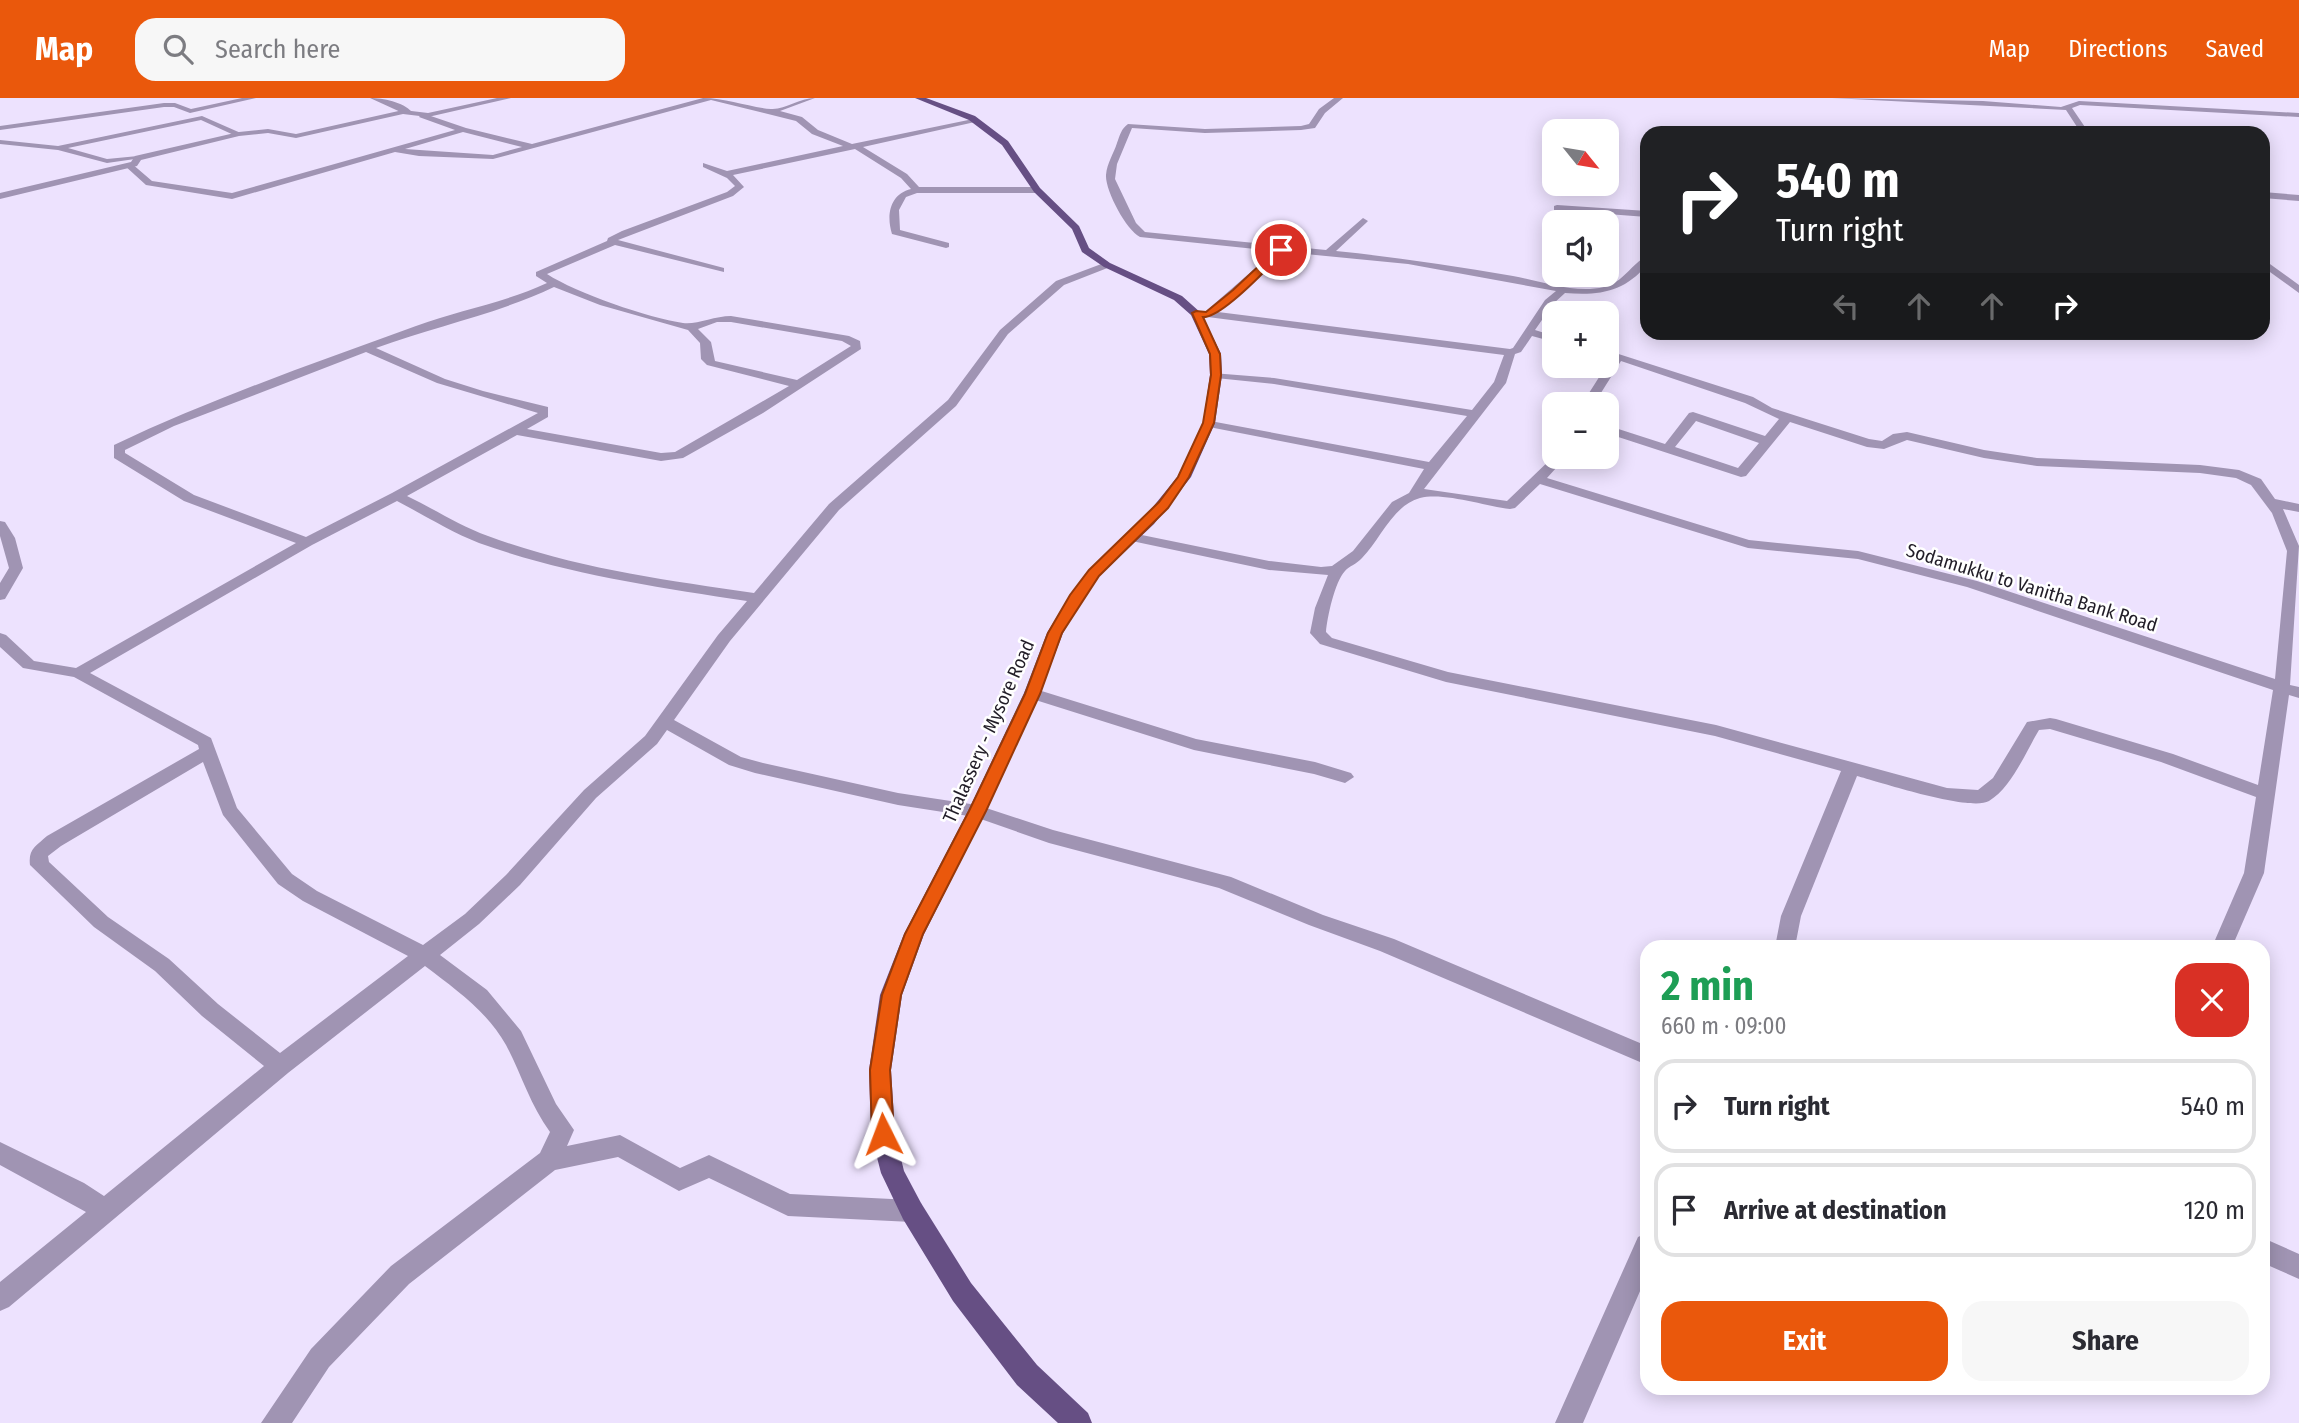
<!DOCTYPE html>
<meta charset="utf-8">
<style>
body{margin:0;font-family:"Fira Sans Condensed",sans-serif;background:#f7f7f7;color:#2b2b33;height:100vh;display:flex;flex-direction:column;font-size:26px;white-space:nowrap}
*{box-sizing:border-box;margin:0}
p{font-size:23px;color:#7c7c81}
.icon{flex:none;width:38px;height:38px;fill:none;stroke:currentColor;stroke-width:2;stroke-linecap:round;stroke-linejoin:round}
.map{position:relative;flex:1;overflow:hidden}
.panel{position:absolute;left:1640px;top:842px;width:630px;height:455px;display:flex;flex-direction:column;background:#fff;border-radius:21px;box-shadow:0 4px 18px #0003}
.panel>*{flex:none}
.banner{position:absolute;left:1640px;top:28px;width:630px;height:214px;border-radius:21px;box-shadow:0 4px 18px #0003;background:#202124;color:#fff;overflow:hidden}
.needle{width:46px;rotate:120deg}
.buttons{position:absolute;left:1542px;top:21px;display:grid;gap:14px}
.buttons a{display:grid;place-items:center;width:77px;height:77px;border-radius:14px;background:#fff;box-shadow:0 4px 18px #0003;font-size:35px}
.pin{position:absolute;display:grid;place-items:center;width:60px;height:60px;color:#fff;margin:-30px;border:4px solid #fff;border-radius:50%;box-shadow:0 2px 7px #0007}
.me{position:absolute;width:77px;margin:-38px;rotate:357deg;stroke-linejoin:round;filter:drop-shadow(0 0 5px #0008)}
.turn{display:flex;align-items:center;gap:24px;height:147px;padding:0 21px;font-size:32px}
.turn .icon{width:91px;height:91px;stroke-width:2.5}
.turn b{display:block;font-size:49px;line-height:60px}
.lanes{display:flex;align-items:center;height:66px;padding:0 21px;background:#0003;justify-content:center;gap:35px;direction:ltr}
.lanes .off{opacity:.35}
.round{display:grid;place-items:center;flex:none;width:74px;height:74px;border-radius:21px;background:#f7f7f7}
.headline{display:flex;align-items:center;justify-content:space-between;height:119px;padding:0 21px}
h1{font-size:42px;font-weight:700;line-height:52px;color:#1e9e55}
.button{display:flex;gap:14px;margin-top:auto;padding:14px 21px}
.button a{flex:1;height:80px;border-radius:21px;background:#ea580c;color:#fff;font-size:28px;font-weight:700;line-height:80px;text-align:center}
.button a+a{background:#f7f7f7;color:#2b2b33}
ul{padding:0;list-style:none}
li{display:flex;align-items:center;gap:21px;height:94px;margin:0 14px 10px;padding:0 7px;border:4px solid #e1e1e2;border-radius:21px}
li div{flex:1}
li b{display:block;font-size:26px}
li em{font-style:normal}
header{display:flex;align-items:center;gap:42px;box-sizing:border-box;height:98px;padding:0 35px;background:#ea580c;color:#fff}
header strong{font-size:33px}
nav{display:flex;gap:38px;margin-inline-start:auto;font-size:24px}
.search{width:490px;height:63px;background:#f7f7f7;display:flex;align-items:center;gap:18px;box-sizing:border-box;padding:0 24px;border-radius:21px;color:#7c7c81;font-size:26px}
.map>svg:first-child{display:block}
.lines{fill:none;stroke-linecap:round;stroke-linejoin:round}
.minor{fill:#a094b3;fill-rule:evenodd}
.tertiary{fill:#a094b3;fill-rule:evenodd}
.primary{fill:#664f84;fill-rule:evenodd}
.route{fill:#ea580c;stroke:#983908;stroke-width:2}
.labels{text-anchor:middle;stroke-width:5;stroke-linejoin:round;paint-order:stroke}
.street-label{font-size:19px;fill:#211d27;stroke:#fff}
</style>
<header>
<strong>Map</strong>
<div class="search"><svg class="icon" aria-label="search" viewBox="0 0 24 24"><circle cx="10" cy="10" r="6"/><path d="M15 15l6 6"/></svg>Search here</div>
<nav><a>Map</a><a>Directions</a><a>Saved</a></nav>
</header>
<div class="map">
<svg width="2299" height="1325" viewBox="0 0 2299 1325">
<rect width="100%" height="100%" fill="#ede2fe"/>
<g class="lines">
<!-- minor -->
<path class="minor" d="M 242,0 L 256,0 L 190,15 L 174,9 L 164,9 L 0,32 L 0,28 L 164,5 L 175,5 L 191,11 Z
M 370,0 C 383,0 403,4 412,14 L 405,16 Z
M 703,0 C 726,0 748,9 771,11 C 785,12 799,0 815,0 L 780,13 L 802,19 L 818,32 L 852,46 L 978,20 L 975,24 L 863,49 L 907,76 L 919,89 L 1037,89 L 1041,92 L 1037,95 L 917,95 L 906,99 L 899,112 L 900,132 L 949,145 L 949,149 L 946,150 L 892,136 C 886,117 890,96 911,91 L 901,80 L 855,51 L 733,77 L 744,89 L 733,98 L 618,142 L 724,170 L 724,174 L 615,147 L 547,176 C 576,195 649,220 683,225 C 696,227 714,218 731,218 L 849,238 L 860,243 L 861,251 L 763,315 L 683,360 L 661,363 L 517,337 L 407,398 C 434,411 460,428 488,438 C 574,470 664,482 754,495 L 829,406 L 948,302 L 1000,232 L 1056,183 L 1104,165 L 1110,165 L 1110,169 L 1064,187 L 1008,236 L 956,308 L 839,412 L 730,543 L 674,622 L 741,659 L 763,665 L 898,695 L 977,707 L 1053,732 L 1231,779 L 1323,817 L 1394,841 L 1647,948 L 1647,967 L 1380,853 L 1309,827 L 1219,790 L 1049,745 L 975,719 L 898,707 L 755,675 L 729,667 L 667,632 L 657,646 L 596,700 L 520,787 L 479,826 L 440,857 L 487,892 L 521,933 L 556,1006 L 574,1032 L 567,1048 L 620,1037 L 680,1070 L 709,1057 L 790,1096 L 912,1102 L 921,1105 L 924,1113 L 921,1121 L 912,1124 L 788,1118 L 709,1080 L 679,1093 L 618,1059 L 555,1072 L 409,1186 L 329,1269 L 292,1325 L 261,1325 L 311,1251 L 391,1168 L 540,1055 L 550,1034 C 530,1007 521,975 506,947 C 487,913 455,891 425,868 L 288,975 L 9,1209 L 0,1213 L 0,1184 L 86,1114 L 0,1067 L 0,1044 L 84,1085 L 104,1098 L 264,968 L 202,918 L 155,873 L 94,829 L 30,767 C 28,751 36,748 47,738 L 199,651 L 198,647 L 74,579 L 23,570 L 0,549 L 0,535 L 6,537 L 34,563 L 76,570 L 296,445 L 184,403 L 114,360 L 114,347 C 211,301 314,265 416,228 C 459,212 504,205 547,185 L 536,178 L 536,174 L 607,143 L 608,140 L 622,133 L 727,94 L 735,88 L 727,80 L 703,69 L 703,65 L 727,73 L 843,48 L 812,36 L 796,23 L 711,2 L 493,61 L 419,58 L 395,54 L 232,101 L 146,87 L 124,67 L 131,65 L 152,83 L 232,95 L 455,32 L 419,19 L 422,15 L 466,30 L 532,46 ZM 463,34 L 522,49 L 493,57 L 405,51 ZM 554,189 L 600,207 L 688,232 L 700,245 L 701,261 L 707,267 L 789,288 L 675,354 L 661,355 L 527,331 L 548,319 L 548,309 L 483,293 L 445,281 L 376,250 C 435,228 498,216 554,189 ZM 717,224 L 731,224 L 842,243 L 851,248 L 797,282 L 715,263 L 711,244 L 698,231 ZM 366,254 L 437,285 L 538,315 L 392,395 L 306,439 L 194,397 L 125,355 L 125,352 L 174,328 ZM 397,403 C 424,417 451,434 479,445 C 566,476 656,489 747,503 L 718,537 L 645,638 L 584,692 L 506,777 L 465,816 L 423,847 L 317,793 L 292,776 L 237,710 L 211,640 L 90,575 L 312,447 ZM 203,664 L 223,717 L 278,786 L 303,803 L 408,858 L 280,955 L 218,906 L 169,861 L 108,819 L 49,764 L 48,758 L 61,748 Z
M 1334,0 L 1343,0 L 1325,15 L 1315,30 L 1301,32 L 1205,35 L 1132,30 L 1117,66 L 1115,81 L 1136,125 L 1145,134 L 1326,152 L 1363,120 L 1368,123 L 1366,125 L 1336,153 C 1395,159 1454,168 1513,178 C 1542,183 1574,196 1604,189 C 1623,185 1631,166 1647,158 L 1647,167 C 1624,194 1599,198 1565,195 L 1553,206 L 1535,232 L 1554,238 L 1554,244 L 1532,238 L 1521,254 L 1515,256 L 1506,285 L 1424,391 L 1507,403 L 1554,358 L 1566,359 L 1547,380 L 1749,442 L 1858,453 L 1977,483 L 2275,581 L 2287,453 L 2272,415 L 2251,387 L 2236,380 L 2200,375 L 2037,368 L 1984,360 L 1907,342 L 1884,351 L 1867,349 L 1790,324 L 1746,378 L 1741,379 L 1606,335 L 1606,327 L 1665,346 L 1689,315 L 1693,314 L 1765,338 L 1779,321 L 1745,305 L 1621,263 L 1594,306 L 1582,306 L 1610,262 L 1606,259 L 1606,252 L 1753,299 L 1772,310 L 1869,341 L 1882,343 L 1893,336 L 1907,334 L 1984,352 L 2037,360 L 2200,367 L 2239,372 L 2261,381 L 2275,401 L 2299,406 L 2299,414 L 2283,411 L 2299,448 L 2290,587 L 2299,589 L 2299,600 L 2289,597 L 2264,775 L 2232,849 L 2212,849 L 2244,775 L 2256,699 L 2161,664 L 2050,631 L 2039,632 C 2025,655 2012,689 1989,703 C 1970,714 1880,684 1857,678 L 1801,818 L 1795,849 L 1775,849 L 1781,818 L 1841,673 L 1715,638 L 1446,584 L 1320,546 L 1310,535 L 1315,510 L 1328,477 L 1269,472 L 1127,442 L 1125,439 L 1132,435 L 1269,463 L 1321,469 L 1332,468 L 1353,453 L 1392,404 L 1409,395 L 1424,371 L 1209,329 L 1203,325 L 1205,322 L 1429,364 L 1467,318 L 1274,286 L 1216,280 L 1210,277 L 1212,275 L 1274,280 L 1472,312 L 1494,284 L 1504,257 L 1192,217 L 1192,213 L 1206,213 L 1275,153 L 1140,139 C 1126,132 1105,92 1106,77 C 1107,65 1114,55 1117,45 C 1120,37 1121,31 1128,26 L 1205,31 L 1301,28 L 1309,26 L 1319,11 ZM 1285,154 L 1408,166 L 1556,193 L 1545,202 L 1513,250 L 1510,251 L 1218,214 ZM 1696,323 L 1759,345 L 1738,370 L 1675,349 ZM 1540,386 L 1748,450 L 1858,461 L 1967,489 L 2273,592 L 2258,687 L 2173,656 L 2056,621 L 2050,620 L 2027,624 L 1993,680 L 1978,692 L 1947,690 L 1716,627 L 1448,574 L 1332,540 L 1326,534 C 1327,520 1335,483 1345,473 C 1349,468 1357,466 1362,460 C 1380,442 1393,407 1420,400 C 1444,394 1484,408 1510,411 L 1515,410 Z
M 1832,0 L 1983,3 L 2061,9 L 2079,3 L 2299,15 L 2299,19 L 2080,7 L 2072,10 L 2089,35 L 2081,35 L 2066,12 Z
M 202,18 L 243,36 L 236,38 L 201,22 L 68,50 L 107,61 L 138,58 L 142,60 L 107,65 L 58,52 L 0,46 L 0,42 L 58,48 Z
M 2263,94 L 2299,97 L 2299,103 L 2263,100 Z
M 1557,107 L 1647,113 L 1647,119 L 1554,112 L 1554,108 Z
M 2263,161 L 2299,187 L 2299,195 L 2263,169 Z
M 0,423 L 5,424 L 15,440 L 23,470 L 5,501 L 0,502 L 0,485 L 9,470 L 0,438 Z
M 1032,590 L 1196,641 L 1315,664 L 1351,675 L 1354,679 L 1345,685 L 1314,676 L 1194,652 L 1026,599 L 1024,595 L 1026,591 Z
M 1647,1135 L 1647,1177 L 1583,1325 L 1555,1325 L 1638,1139 Z
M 2263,1140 L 2299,1156 L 2299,1181 L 2263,1165 Z"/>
<!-- tertiary -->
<path class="tertiary" d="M 497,0 L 511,0 L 428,19 L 403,16 L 296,40 L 268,35 L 239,38 L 141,62 L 137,68 L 0,101 L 0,95 L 131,64 L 135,58 L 239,34 L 268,31 L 296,36 L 403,12 L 428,15 Z"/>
<!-- primary -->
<path class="primary" d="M 915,0 L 926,0 L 975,18 L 1008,43 L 1040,90 L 1079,128 L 1089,150 L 1110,165 L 1182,198 L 1201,215 L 1221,256 L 1222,277 L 1215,325 L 1191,379 L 1154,426 L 1099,478 L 1084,498 L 1063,535 L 1040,595 L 986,713 L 924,836 L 902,897 L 891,972 L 895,1036 L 904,1073 L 921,1105 L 971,1185 L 1037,1267 L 1088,1315 L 1092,1325 L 1058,1325 L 1017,1287 L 953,1203 L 903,1121 L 881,1075 L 871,1036 L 869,972 L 880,897 L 904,836 L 968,713 L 1024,595 L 1047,535 L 1070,497 L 1089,472 L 1144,420 L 1178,378 L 1203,325 L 1210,277 L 1209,256 L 1191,217 L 1174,202 L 1104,169 L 1082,154 L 1072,131 L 1034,94 L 1002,47 L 969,22 Z"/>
</g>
<!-- route -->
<path class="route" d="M 1278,150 L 1285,152 C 1271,167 1222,220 1203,219 L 1220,256 L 1221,277 L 1214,325 L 1189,379 L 1168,410 L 1099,478 L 1062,535 L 1040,596 L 986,713 L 923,836 L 901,897 L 890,972 L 894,1036 L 891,1042 L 883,1045 L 876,1042 L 872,1036 L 870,972 L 882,897 L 905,836 L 969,713 L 1025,596 L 1048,535 L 1070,497 L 1089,472 L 1159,404 L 1178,379 L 1203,325 L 1211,277 L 1210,256 L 1192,215 L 1196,213 L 1206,214 L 1233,192 Z"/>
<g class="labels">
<!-- street labels -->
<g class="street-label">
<text transform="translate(2032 489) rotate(17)" y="7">Sodamukku to Vanitha Bank Road</text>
<text transform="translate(988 633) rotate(-66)" y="7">Thalassery - Mysore Road</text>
</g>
</g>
</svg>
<div class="buttons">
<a><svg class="needle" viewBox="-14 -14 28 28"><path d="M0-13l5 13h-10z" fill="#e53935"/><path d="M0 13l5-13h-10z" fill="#7c7c81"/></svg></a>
<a><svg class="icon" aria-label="sound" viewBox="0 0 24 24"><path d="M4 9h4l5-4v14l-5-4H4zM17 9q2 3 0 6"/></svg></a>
<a>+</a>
<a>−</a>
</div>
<div class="pin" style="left:1281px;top:152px;background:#d93025"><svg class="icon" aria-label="arrive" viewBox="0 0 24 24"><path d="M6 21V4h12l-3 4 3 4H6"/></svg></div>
<svg class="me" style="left:883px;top:1036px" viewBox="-20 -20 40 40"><path d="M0-17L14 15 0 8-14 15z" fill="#ea580c" stroke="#fff" stroke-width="4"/></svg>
<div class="banner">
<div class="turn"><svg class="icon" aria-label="right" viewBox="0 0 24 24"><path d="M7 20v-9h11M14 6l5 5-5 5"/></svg><div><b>540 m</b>Turn right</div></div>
<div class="lanes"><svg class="icon off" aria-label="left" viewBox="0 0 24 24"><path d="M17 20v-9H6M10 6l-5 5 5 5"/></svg><svg class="icon off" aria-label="ahead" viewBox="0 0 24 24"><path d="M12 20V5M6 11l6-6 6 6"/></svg><svg class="icon off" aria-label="ahead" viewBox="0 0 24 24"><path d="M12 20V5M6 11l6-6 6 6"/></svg><svg class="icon" aria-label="right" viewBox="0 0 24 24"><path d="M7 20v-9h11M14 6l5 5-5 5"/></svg></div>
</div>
<section class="panel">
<div class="headline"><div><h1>2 min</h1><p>660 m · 09:00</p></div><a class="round" style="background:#d93025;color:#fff"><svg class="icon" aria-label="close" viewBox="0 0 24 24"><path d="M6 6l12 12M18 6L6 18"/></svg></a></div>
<ul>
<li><svg class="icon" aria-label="right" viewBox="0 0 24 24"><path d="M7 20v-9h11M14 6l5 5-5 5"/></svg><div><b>Turn right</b></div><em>540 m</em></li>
<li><svg class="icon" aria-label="arrive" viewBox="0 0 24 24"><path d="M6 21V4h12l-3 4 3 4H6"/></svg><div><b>Arrive at destination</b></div><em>120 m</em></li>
</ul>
<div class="button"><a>Exit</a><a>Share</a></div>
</section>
</div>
